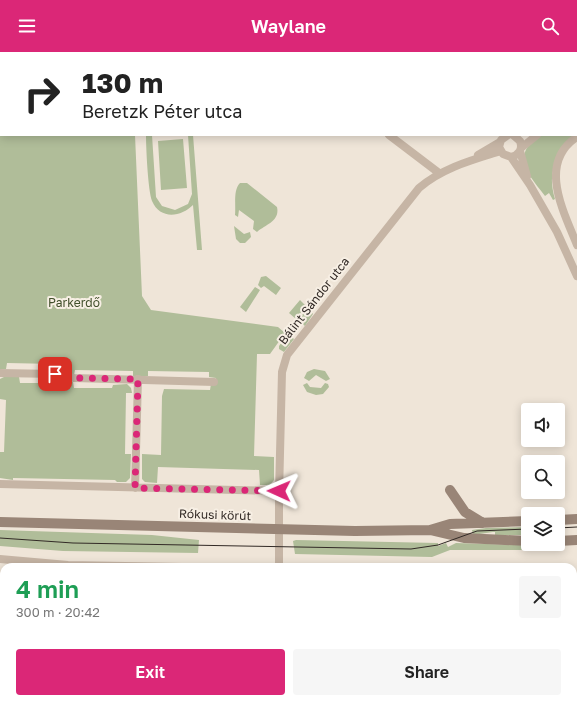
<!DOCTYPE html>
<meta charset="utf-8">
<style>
body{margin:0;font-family:"Golos Text",sans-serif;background:#f6f6f6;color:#222;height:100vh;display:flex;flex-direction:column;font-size:15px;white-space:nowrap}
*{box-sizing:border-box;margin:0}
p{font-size:13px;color:#767676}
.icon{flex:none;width:22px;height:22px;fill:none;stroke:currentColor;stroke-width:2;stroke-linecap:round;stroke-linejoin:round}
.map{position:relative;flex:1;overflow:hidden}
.side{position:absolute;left:0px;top:511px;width:577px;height:140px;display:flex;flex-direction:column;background:#fff;border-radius:12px 12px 0 0;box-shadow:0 2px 10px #0003}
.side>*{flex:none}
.banner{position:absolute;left:0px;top:0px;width:577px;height:84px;box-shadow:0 2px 10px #0003;background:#fff;color:#222;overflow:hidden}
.tools{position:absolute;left:521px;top:351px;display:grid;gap:8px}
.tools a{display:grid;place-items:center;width:44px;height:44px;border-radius:4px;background:#fff;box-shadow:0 2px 10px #0003;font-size:20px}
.pin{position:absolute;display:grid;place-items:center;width:34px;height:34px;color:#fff;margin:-17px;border-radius:8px;box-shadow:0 2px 6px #0006}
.me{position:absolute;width:44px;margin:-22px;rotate:271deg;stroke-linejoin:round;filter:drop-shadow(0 0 3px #0008)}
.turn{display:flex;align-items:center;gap:14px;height:84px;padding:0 16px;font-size:18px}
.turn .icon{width:52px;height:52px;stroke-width:2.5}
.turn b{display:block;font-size:28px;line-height:34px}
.round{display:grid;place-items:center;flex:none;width:42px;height:42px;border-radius:4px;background:#f6f6f6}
.summary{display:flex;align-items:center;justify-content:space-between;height:68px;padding:0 16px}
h1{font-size:24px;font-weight:600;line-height:30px;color:#1e9e55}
.button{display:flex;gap:8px;margin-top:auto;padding:8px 16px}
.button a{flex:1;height:46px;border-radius:4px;background:#db2777;color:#fff;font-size:16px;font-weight:600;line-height:46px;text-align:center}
.button a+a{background:#f6f6f6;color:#222}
header{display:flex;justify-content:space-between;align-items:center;height:52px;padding:0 16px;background:#db2777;color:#fff;font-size:18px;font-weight:600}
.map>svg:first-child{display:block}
.green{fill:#b0bd99}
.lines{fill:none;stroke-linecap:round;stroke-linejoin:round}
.street{stroke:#c6b5a5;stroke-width:8}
.secondary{stroke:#998577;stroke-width:10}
.tram{stroke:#322a26;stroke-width:1}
.route{stroke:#db2777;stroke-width:7;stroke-dasharray:0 12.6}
.labels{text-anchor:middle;stroke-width:4;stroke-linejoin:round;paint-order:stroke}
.street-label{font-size:12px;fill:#322a26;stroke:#f7efe4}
.park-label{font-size:12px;fill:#414f2b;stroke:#f7efe4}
</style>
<header><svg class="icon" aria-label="menu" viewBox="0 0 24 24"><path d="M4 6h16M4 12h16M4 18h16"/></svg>Waylane<svg class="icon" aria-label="search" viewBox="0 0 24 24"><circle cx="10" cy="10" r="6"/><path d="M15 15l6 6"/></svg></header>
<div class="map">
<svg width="577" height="651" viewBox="0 0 577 651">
<rect width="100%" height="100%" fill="#efe5d8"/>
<!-- green -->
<path class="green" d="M 0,0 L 2,1 L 1,83 L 135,83 L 142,244 L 151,258 L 278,275 L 285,281 L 270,302 L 257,302 L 254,404 L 274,405 L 274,428 L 270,433 L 260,433 L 259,418 L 158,415 L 157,431 L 145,430 L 142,427 L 142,402 L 161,403 L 162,344 L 164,337 L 210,338 L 211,332 L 215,332 L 216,326 L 209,325 L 209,320 L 148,319 L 148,324 L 133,324 L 133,319 L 75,318 L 74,323 L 55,319 L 55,312 L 7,311 L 6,317 L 0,317 Z
M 146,83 L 152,83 L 156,145 L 162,154 L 175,158 L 188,152 L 192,142 L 188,83 L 193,83 L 202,198 L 197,198 L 193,153 C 181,165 160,168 152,149 C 148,138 146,96 146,83 Z
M 541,83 L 574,83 C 558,106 546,117 555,147 L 553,148 L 549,141 L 545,144 C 527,121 510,103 541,83 Z
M 183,87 L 187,136 L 161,138 L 158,89 Z
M 240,131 L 247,131 L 277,155 C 280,169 267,172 257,180 L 253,177 L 254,169 L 239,158 L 238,165 L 235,163 C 236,153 233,138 240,131 Z
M 234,174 L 244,182 L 250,180 L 251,185 L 245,191 L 240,191 L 236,187 Z
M 266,224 L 281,236 L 276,243 L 264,234 L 261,236 L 258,233 L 261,225 Z
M 255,235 L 260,238 L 246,260 L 240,255 Z
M 300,248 L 306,254 L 296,267 L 289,261 Z
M 308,256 L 313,262 L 305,274 L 298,268 Z
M 288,282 L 294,287 L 284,300 L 279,297 L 279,294 Z
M 314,317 L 325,319 L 330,327 L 326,329 L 316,323 L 309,329 L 304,326 L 307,320 Z
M 4,325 L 19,325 L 20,331 L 56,331 L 56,326 L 73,330 L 74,336 L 112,336 L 113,333 L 127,332 L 131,336 L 132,341 L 126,341 L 125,402 L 131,402 L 130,426 L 126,430 L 117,430 L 115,428 L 13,426 L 13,428 L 0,426 L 0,400 L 4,400 L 6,348 L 0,347 L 0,327 Z
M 307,331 L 310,335 L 321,336 L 325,331 L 328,332 L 329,335 L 323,342 L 316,343 L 307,340 L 303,333 Z
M 528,475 L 528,483 L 495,483 L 495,480 L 493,480 L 473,483 L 472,478 L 486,476 Z
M 0,478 L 152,483 L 199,488 L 198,501 L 63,499 L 0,494 Z
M 296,488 L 438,491 L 438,494 L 446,491 L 448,495 L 456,491 L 547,494 L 545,498 L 450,498 L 432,505 L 295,502 L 293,489 Z
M 0,531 L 4,532 L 4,558 L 0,562 Z
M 573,606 L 577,606 L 577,650 L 441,651 L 441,647 L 573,647 Z
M 4,612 L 4,647 L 122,647 L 118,651 L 0,651 L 0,615 Z
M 168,647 L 283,647 L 283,651 L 164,651 Z"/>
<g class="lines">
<!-- street -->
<path class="street" d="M 232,0 L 233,1
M 348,0 L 348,1
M 471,0 L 471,1
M 576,0 L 577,2
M 576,62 L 577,62
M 389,83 L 439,121
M 508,83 L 501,88 L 499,95 L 503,102 L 511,105 C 519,103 523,97 520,89 L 513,83
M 577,85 C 537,111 564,160 577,193
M 521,96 L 537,83
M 520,99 L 527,124
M 478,103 L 500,90
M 511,105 L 530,133 L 557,180 L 577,224
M 0,321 L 55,322 L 74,326 L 214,330
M 0,432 L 279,439
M 135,436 L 138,327
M 0,507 L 68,513 L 182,515
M 279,515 L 279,442 L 282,320 L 287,303 L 419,136 C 442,116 472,108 501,99
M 0,566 L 4,563
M 573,586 L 577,585
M 286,647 L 286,651
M 131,651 L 135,647"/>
<!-- secondary -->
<path class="secondary" d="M 450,438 L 465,460 L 483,471
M 558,468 L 577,467
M 0,470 L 355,479 L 430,478 L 450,472 L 528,469
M 430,478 L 464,486 L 528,489
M 558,489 L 577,488"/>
<!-- tram -->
<path class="tram" d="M 558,476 L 577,475
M 0,486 L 73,491 L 411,497 L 438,493 L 477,479 L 528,477"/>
</g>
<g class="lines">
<!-- route -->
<path class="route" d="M 55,322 L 74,326 L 138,327 L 135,436 L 279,439"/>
</g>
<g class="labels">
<!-- street labels -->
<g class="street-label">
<text transform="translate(314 249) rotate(-52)" y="4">Bálint Sándor utca</text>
<text transform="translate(215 463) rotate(2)" y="4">Rókusi körút</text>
</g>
<!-- park labels -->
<g class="park-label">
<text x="74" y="255">Parkerdő</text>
</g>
</g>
</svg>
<div class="tools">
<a><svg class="icon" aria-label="sound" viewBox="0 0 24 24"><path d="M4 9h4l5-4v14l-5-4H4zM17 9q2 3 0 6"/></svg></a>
<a><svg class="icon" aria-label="search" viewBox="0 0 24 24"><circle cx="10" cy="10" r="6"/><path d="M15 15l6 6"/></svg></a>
<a><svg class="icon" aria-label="layers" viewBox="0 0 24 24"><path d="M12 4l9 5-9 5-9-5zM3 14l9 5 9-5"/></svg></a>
</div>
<div class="pin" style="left:55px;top:322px;background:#d93025"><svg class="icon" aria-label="arrive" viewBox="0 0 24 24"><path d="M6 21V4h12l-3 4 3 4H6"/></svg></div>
<svg class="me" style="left:279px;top:439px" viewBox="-20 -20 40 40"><path d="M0-17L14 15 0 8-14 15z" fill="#db2777" stroke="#fff" stroke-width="4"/></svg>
<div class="banner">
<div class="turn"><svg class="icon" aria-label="right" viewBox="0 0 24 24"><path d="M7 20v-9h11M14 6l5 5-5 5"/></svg><div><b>130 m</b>Beretzk Péter utca</div></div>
</div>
<section class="side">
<div class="summary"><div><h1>4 min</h1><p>300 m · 20:42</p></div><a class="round"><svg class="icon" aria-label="close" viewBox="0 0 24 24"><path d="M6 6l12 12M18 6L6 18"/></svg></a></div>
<div class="button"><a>Exit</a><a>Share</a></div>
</section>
</div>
